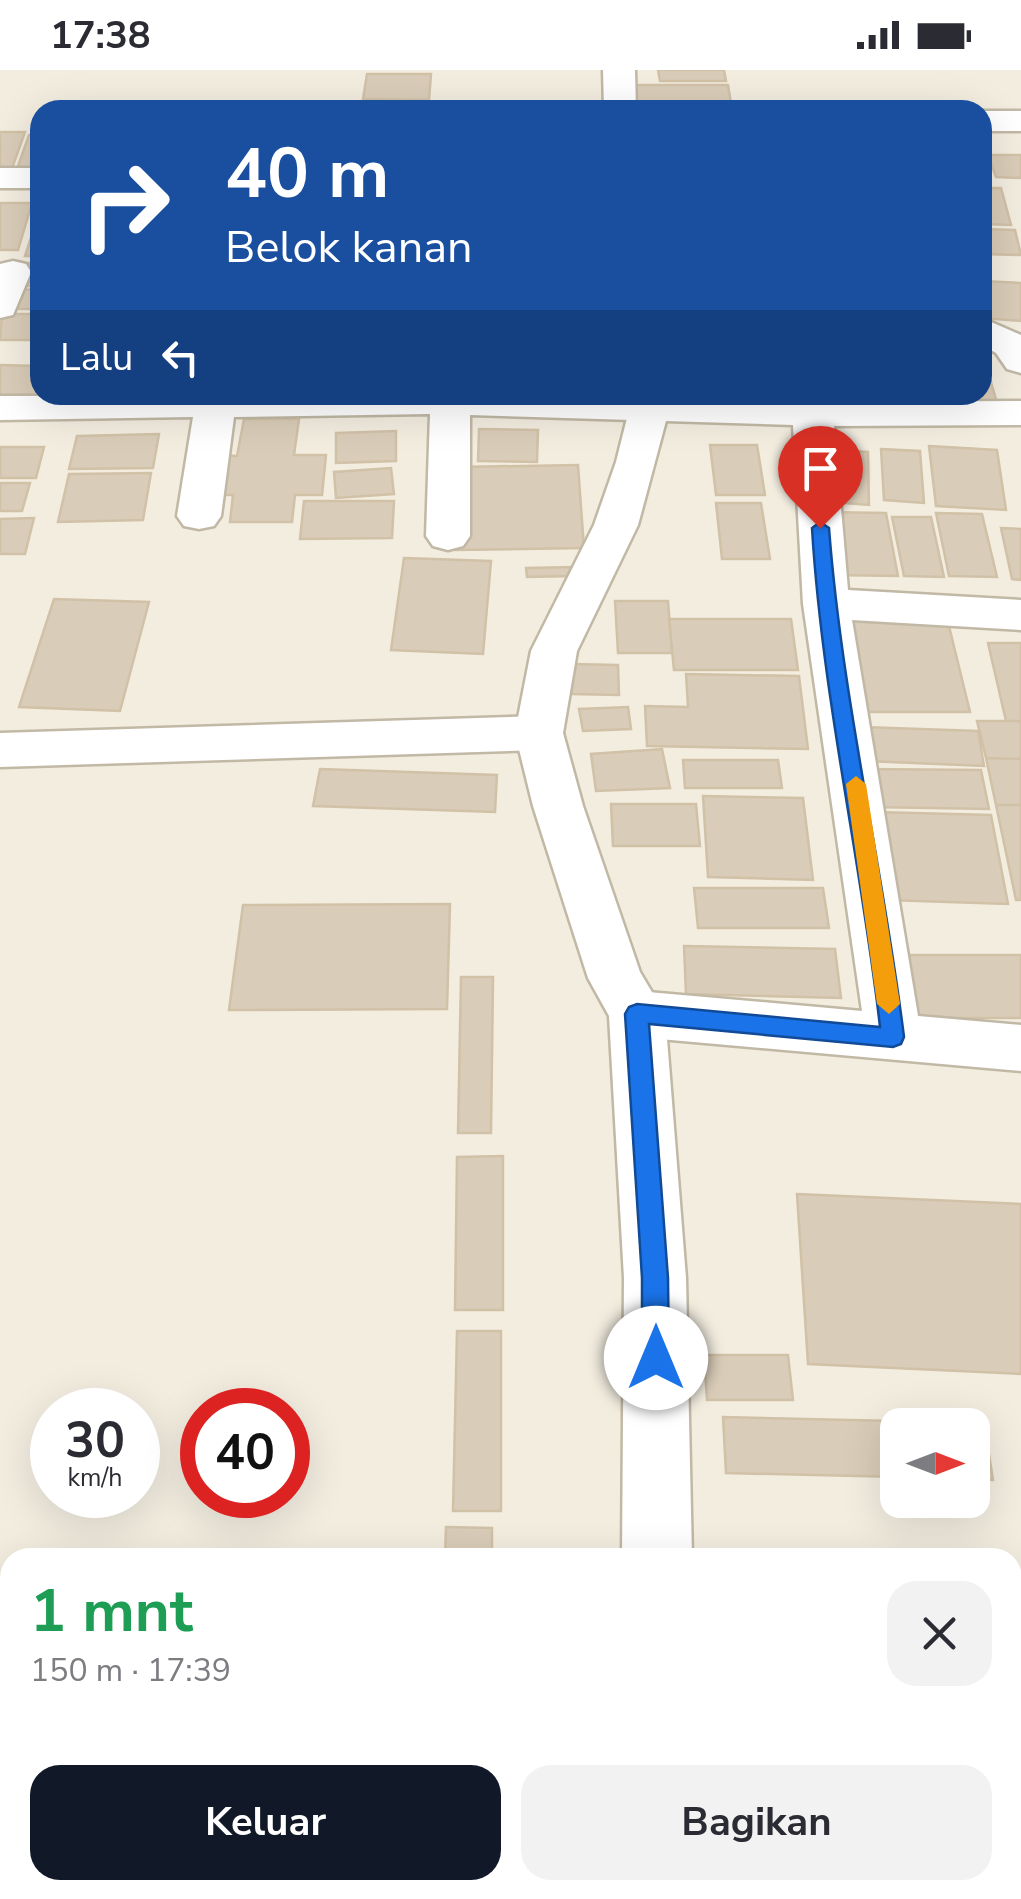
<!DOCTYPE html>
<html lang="id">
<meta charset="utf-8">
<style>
body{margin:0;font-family:"Nunito Sans",sans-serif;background:#f2f2f3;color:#2b2b33;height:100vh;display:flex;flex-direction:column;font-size:38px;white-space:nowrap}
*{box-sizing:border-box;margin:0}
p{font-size:32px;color:#7c7c81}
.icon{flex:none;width:55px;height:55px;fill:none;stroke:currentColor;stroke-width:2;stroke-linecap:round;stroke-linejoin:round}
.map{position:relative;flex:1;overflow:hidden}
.sheet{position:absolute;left:0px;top:1478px;width:1022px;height:352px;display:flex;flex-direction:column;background:#fff;border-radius:30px 30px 0 0;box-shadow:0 10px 40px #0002}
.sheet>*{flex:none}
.top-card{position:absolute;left:30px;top:30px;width:962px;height:305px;border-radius:30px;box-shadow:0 10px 40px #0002;background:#1a4fa0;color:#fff;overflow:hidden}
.needle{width:65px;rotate:90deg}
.fabs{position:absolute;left:880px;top:1338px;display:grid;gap:20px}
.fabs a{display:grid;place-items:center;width:110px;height:110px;border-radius:20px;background:#fff;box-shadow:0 10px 40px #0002;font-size:50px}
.speed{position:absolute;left:30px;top:1318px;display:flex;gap:20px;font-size:50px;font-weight:700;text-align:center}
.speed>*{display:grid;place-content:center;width:130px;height:130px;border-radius:50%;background:#fff;box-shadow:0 10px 40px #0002;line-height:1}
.speed small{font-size:25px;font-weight:400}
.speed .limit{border:15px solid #d22;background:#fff;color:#111}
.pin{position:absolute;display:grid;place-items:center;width:85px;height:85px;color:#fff;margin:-102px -42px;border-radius:50% 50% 50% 0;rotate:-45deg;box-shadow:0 0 10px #0007}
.pin .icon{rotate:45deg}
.me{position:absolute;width:110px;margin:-55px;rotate:0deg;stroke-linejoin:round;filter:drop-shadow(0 0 8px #0008)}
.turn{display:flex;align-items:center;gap:35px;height:210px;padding:0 30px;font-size:45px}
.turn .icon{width:130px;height:130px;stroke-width:2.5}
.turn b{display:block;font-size:70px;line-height:85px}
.then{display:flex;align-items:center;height:95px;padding:0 30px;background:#0003;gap:20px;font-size:38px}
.round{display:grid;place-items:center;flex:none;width:105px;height:105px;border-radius:30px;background:#f2f2f3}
.headline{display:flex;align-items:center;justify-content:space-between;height:170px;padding:0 30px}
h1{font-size:60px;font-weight:700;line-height:75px;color:#1e9e55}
.action{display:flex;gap:20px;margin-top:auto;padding:20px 30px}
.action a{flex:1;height:115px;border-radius:30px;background:#111827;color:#fff;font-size:40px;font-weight:700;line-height:115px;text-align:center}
.action a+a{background:#f2f2f3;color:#2b2b33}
.status{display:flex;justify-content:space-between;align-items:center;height:70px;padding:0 50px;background:#fff;direction:ltr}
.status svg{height:28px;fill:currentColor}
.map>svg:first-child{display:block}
.building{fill:#d9ccb8;stroke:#d1c1a7;stroke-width:2.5}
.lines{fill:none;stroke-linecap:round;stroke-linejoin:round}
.minor-casing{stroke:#c1b8a5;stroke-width:5}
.tertiary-casing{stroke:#c1b8a5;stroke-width:5}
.minor{fill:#fff;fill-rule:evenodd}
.tertiary{fill:#fff;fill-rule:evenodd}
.route{fill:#1a73e8;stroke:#114b97;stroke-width:2.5}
.slow{fill:#f59e0b}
</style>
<div class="status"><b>17:38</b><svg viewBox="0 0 49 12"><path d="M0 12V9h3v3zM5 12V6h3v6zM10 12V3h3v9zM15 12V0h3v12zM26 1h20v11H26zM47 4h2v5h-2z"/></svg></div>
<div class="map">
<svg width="1021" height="1829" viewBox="0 0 1021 1829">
<rect width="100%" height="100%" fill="#f3ede0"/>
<!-- building -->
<path class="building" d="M 658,0 L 724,0 L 726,11 L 660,11 Z
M 367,4 L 431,4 L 429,30 L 363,29 Z
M 633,15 L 728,15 L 731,33 L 635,33 Z
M 0,62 L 25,62 L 11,101 L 0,101 Z
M 29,65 L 40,65 L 40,98 L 17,99 Z
M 988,85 L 1021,85 L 1021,108 L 996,107 Z
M 982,118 L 1001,118 L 1011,155 L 982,154 Z
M 0,133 L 32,133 L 18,180 L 0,180 Z
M 40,140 L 40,186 L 25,186 Z
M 982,159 L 1015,160 L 1021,185 L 982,184 Z
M 24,193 L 40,193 L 40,216 L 17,216 Z
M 982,211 L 1021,213 L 1021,251 L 982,248 Z
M 40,219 L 40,239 L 14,239 L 20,220 Z
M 2,244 L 40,244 L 40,270 L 0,270 Z
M 982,281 L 997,333 L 943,332 L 941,325 L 982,325 Z
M 0,295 L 40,296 L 40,325 L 66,325 L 63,336 L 0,336 Z
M 773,325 L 816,325 L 817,334 L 773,332 Z
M 833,325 L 915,325 L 916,333 L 833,331 Z
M 244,349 L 299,349 L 294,385 L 326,385 L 322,425 L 295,425 L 292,452 L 230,452 L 233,425 L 213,425 L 220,385 L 237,386 Z
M 479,359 L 538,360 L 537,392 L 478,391 Z
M 396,361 L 396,391 L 336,393 L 336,363 Z
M 159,364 L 153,398 L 69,399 L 77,366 Z
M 710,375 L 757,375 L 765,425 L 716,425 Z
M 929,376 L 997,380 L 1006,440 L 936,436 Z
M 0,377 L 44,377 L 36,408 L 0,408 Z
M 819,379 L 868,382 L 869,435 L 819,431 Z
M 881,379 L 920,381 L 924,433 L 884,430 Z
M 578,395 L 584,478 L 456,480 L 456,397 Z
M 391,398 L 394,424 L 336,428 L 334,402 Z
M 151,403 L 143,450 L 58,452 L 69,404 Z
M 0,413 L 30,413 L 22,441 L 0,441 Z
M 304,431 L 394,431 L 392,468 L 300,469 Z
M 716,433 L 761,433 L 770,489 L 722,489 Z
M 822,442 L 886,443 L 898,506 L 831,505 Z
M 936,443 L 982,444 L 997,507 L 949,506 Z
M 892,447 L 931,447 L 944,507 L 904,506 Z
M 34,448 L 25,484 L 0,484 L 0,449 Z
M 1001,458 L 1021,459 L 1021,510 L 1012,509 Z
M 404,488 L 491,491 L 483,584 L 391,580 Z
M 574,497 L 575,506 L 527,507 L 526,498 Z
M 54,529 L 149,532 L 120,641 L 19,637 Z
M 615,531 L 668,531 L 672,583 L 618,583 Z
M 847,548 L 947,548 L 970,642 L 865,642 Z
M 669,549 L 791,549 L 798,600 L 674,600 Z
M 988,573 L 1021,573 L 1021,651 L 1006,651 Z
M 571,594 L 618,595 L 619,625 L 571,624 Z
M 686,604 L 799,606 L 808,679 L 647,676 L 645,636 L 688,637 Z
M 628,637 L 631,659 L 583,661 L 579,639 Z
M 977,651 L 1021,651 L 1021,689 L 986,688 Z
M 863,657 L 978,661 L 984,696 L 866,691 Z
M 662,679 L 670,718 L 596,721 L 591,684 Z
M 986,688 L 1021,689 L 1021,735 L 996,735 Z
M 683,690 L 778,690 L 782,718 L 685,718 Z
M 320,699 L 497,705 L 495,742 L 313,736 Z
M 863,699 L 981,700 L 989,739 L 870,737 Z
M 703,726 L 803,728 L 813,810 L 708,807 Z
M 611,734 L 696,734 L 700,776 L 613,776 Z
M 996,735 L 1021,735 L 1021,830 L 1016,830 Z
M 875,742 L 991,745 L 1008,834 L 887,830 Z
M 694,818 L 823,818 L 829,858 L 698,858 Z
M 450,834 L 447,939 L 229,940 L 243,835 Z
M 684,876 L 835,879 L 841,928 L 686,924 Z
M 895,885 L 1021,885 L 1021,948 L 906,948 Z
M 461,907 L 493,907 L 491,1063 L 458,1063 Z
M 503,1086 L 503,1240 L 455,1240 L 457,1087 Z
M 797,1124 L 1021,1134 L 1021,1304 L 808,1294 Z
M 457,1261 L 501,1261 L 501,1441 L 453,1441 Z
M 704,1285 L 788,1285 L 793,1330 L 707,1330 Z
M 723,1347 L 984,1353 L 993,1410 L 972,1409 L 972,1355 L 898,1355 L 898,1407 L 726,1403 Z
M 446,1457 L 492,1458 L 492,1488 L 445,1488 Z
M 373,1820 L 510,1820 L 510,1829 L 373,1829 Z"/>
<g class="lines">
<defs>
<path id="minor" d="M 982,41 L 1021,41 L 1021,61 L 982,61 Z
M 0,98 L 40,98 L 40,118 L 0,118 Z
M 13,191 L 26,194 L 31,202 L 13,245 L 0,248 L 0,194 Z
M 982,248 L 1021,265 L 1021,303 L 1007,299 L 996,283 L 982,275 Z
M 603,325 L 813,332 L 1021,331 L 1021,355 L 834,356 L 848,520 L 1021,530 L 1021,560 L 852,550 L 918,946 L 1021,955 L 1021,1001 L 637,967 L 617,960 L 609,944 L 617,928 L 637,921 L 862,941 L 803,534 L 793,355 L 470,345 L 470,466 L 463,476 L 448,480 L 433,476 L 426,466 L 430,344 L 234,347 L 221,446 L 214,456 L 199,459 L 184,456 L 177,446 L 193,347 L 0,350 L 0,326 Z
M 539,646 L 556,651 L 563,663 L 556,675 L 539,680 L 0,697 L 0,663 Z
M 1012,1536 L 1021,1537 L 1021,1609 L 1012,1608 Z"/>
<path id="tertiary" d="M 603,0 L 635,0 L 636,40 L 604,40 Z
M 628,325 L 668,325 L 670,336 L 638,455 L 577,581 L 563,663 L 583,736 L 640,902 L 665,944 L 686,1208 L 692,1488 L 622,1488 L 624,1208 L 609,946 L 588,908 L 533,736 L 515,663 L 531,581 L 594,455 L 616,392 L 630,336 Z
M 603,1820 L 681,1820 L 680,1829 L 602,1829 Z"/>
</defs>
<!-- minor casing -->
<use href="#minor" class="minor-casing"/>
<!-- tertiary casing -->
<use href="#tertiary" class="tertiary-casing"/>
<!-- minor -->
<use href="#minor" class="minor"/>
<!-- tertiary -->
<use href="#tertiary" class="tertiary"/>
</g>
<!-- route -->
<path class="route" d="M 820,452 L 829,458 C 842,629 883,797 904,967 L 901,974 L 893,977 L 649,954 L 668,1208 L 669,1288 L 665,1297 L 656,1301 L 646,1297 L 642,1288 L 642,1208 L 625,944 L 629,937 L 637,934 L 880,957 C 861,790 822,625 812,458 Z"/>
<!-- slow -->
<path class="slow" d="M 856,706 L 866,714 L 900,934 L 889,944 L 877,934 L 846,714 Z"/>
</svg>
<div class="fabs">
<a><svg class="needle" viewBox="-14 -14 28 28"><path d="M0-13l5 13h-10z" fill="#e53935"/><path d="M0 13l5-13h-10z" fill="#7c7c81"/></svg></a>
</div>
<div class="speed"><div>30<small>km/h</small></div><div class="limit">40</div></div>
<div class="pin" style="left:820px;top:458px;background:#d93025"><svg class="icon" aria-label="arrive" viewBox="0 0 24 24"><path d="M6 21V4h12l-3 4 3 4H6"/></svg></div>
<svg class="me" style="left:656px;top:1288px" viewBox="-20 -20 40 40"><circle r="19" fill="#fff"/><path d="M0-13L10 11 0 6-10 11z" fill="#1a73e8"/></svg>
<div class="top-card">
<div class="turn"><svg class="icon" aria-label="right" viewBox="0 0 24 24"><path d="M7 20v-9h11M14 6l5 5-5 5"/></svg><div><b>40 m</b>Belok kanan</div></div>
<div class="then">Lalu<svg class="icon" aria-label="left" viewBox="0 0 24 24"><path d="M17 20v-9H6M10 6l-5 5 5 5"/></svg></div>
</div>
<section class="sheet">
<div class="headline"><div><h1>1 mnt</h1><p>150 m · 17:39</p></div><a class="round"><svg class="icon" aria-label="close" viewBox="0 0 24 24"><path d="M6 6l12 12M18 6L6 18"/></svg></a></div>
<div class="action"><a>Keluar</a><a>Bagikan</a></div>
</section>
</div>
